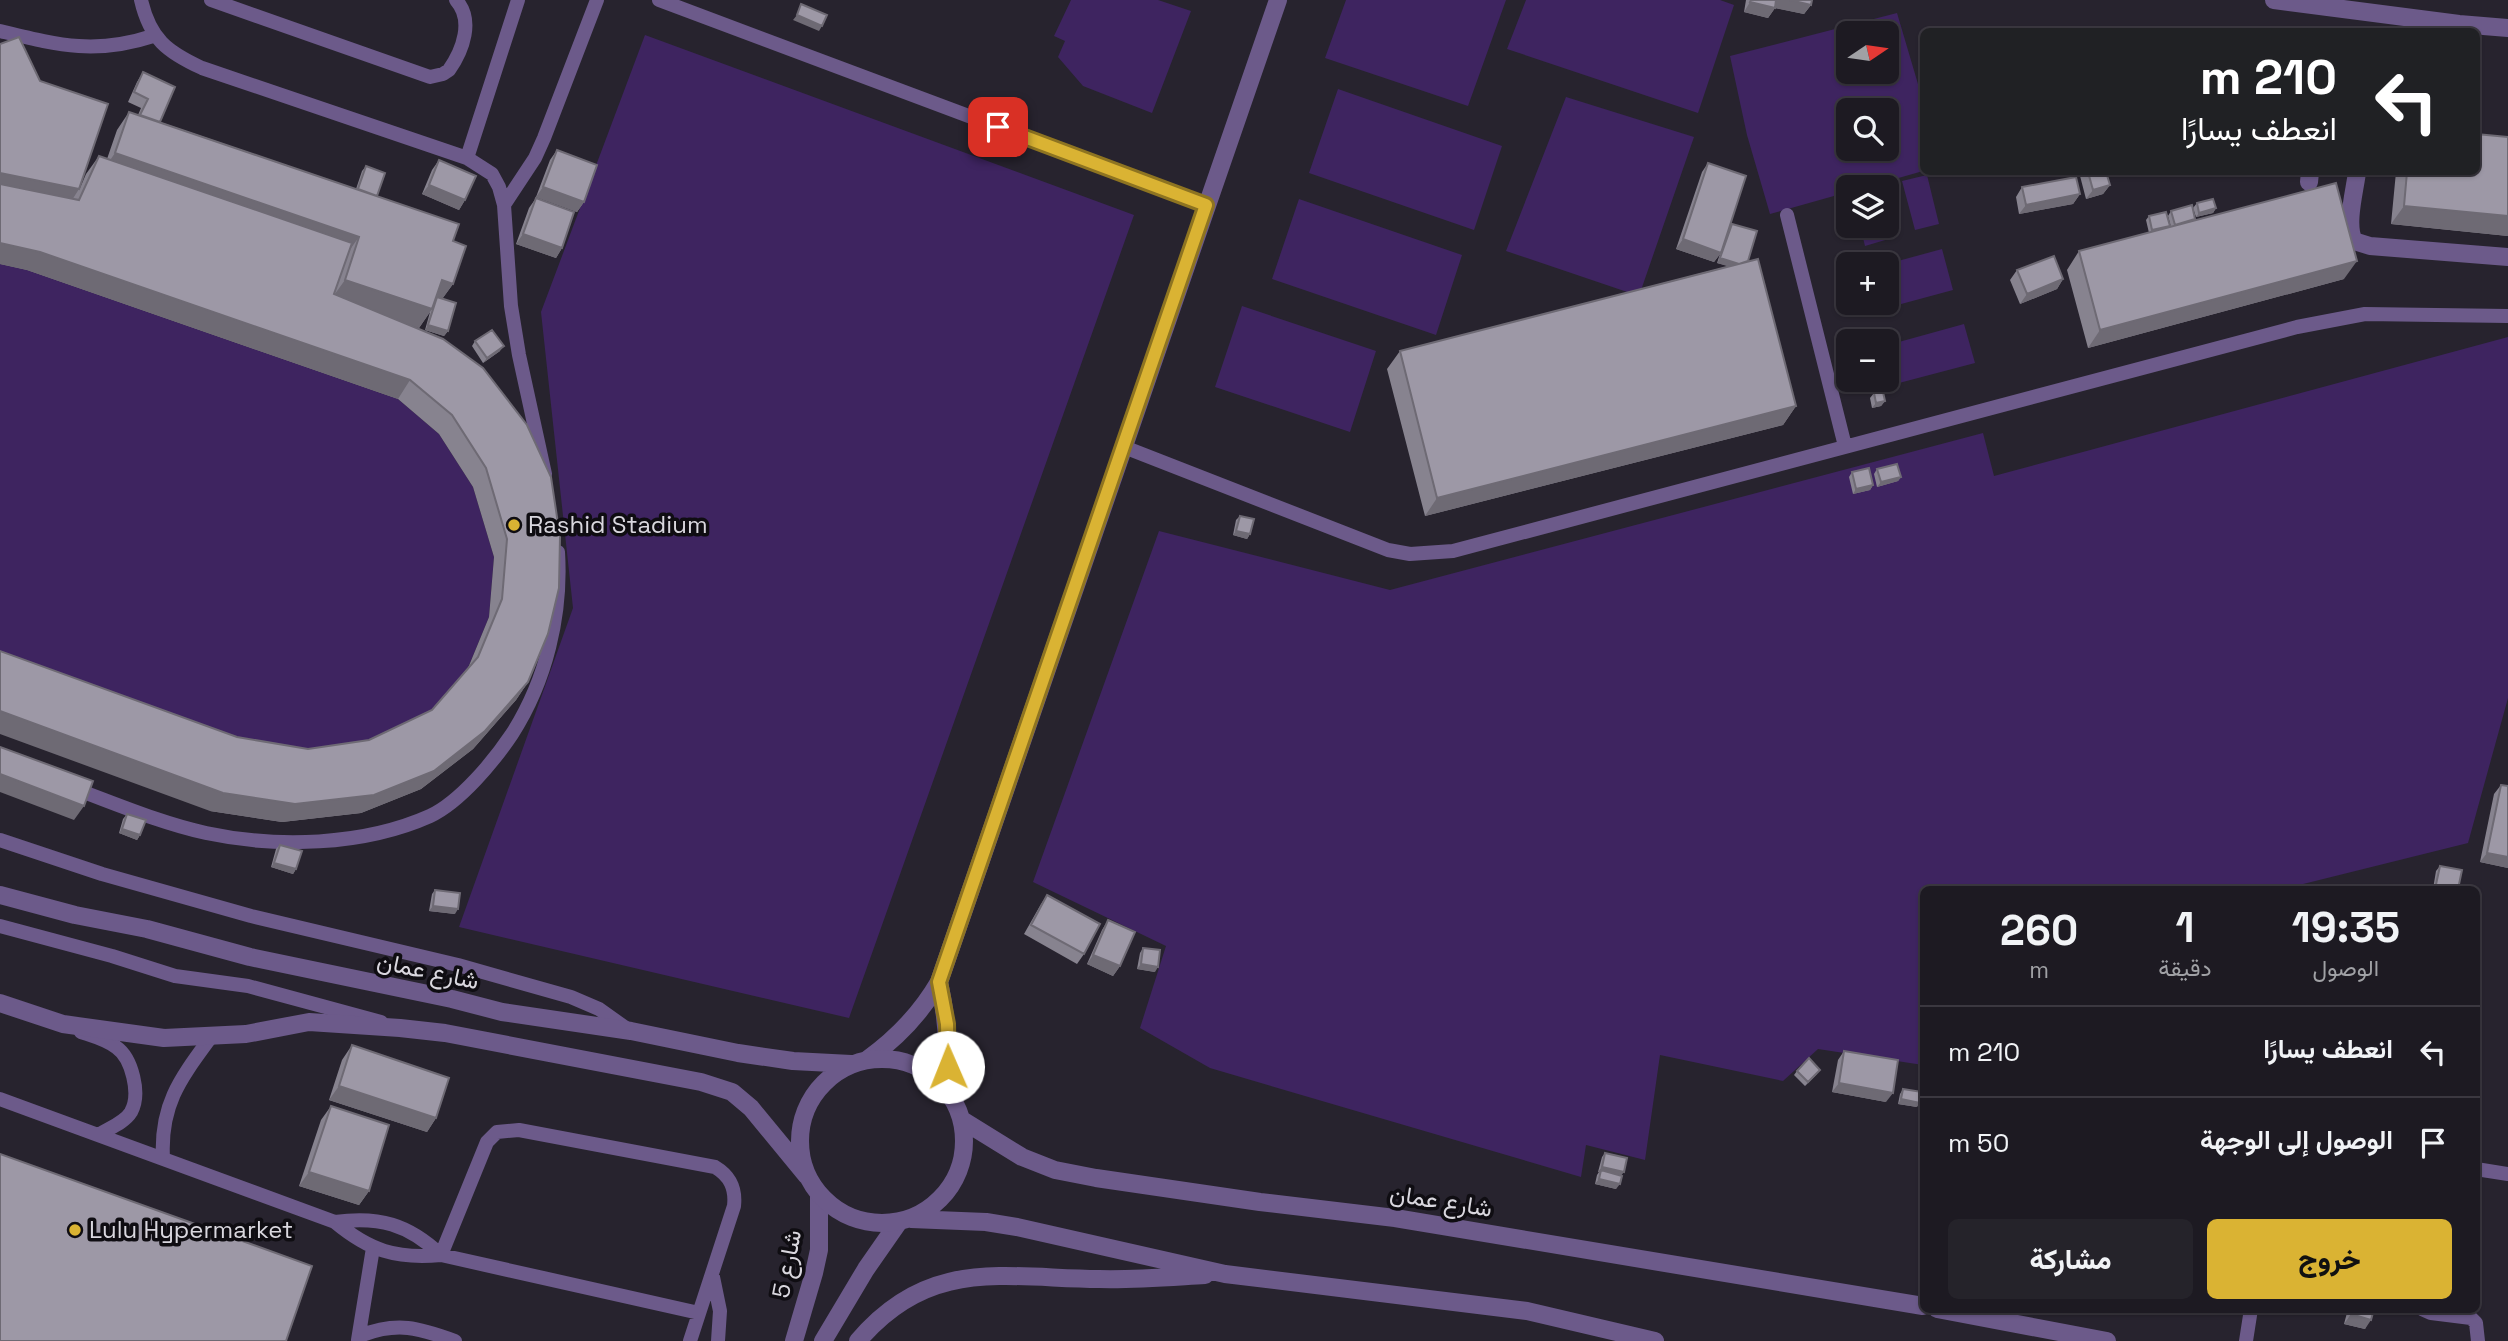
<!DOCTYPE html>
<html lang="ar">
<meta charset="utf-8">
<style>
body{margin:0;font-family:"Space Grotesk",Vazirmatn,sans-serif;background:#25232a;color:#f1f3f6;direction:rtl;height:100vh;display:flex;flex-direction:column;font-size:26px;white-space:nowrap}
*{box-sizing:border-box;margin:0}
p{font-size:23px;color:#a0a1a5}
.icon{flex:none;width:38px;height:38px;fill:none;stroke:currentColor;stroke-width:2;stroke-linecap:round;stroke-linejoin:round}
.map{position:relative;flex:1;overflow:hidden;direction:ltr}
.panel{position:absolute;left:1920px;top:886px;width:560px;height:427px;display:flex;flex-direction:column;background:#1d1a22;border-radius:10px;box-shadow:0 2px 5px #0004,0 0 0 2px #3b3840;direction:rtl}
.panel>*{flex:none}
.banner{position:absolute;left:1920px;top:28px;width:560px;height:147px;border-radius:10px;box-shadow:0 2px 5px #0004,0 0 0 2px #3b3840;direction:rtl;background:#202124;color:#fff;overflow:hidden}
.needle{width:46px;rotate:77deg}
.controls{position:absolute;left:1836px;top:21px;display:grid;gap:14px}
.controls a{display:grid;place-items:center;width:63px;height:63px;border-radius:10px;background:#1d1a22;box-shadow:0 2px 5px #0004,0 0 0 2px #3b3840;font-size:35px}
.pin{position:absolute;display:grid;place-items:center;width:60px;height:60px;color:#fff;margin:-30px;border-radius:14px;box-shadow:0 4px 10px #0006}
.me{position:absolute;width:77px;margin:-38px;rotate:359deg;stroke-linejoin:round;filter:drop-shadow(0 0 5px #0008)}
.turn{display:flex;align-items:center;gap:24px;height:147px;padding:0 28px;font-size:32px}
.turn .icon{width:91px;height:91px;stroke-width:2.5}
.turn b{display:block;font-size:49px;line-height:60px}
.eta{display:flex;justify-content:space-evenly;align-items:center;height:119px;text-align:center}
.eta b{font-size:42px;font-weight:800;line-height:49px}
.primary-button{display:flex;gap:14px;margin-top:auto;padding:14px 28px}
.primary-button a{flex:1;height:80px;border-radius:10px;background:#dab333;color:#111;font-size:28px;font-weight:800;line-height:80px;text-align:center}
.primary-button a+a{background:#25232a;color:#f1f3f6}
ul{padding:0;list-style:none}
li{display:flex;align-items:center;gap:21px;height:91px;padding:0 28px;border-top:2px solid #3b3840}
li div{flex:1}
li b{display:block;font-size:26px}
li em{font-style:normal}
.map>svg:first-child{display:block}
.green{fill:#3e2460;fill-rule:evenodd}
.lines{fill:none;stroke-linecap:round;stroke-linejoin:round}
.service{stroke:#6c5a8a;stroke-width:14}
.minor{stroke:#6c5a8a;stroke-width:18}
.tertiary{stroke:#6c5a8a;stroke-width:18}
.wall{fill:#87838f}
.shaded-wall{fill:#6e6a74}
.building{fill:#9d98a6;stroke:#6e6a74;stroke-width:2}
.route-casing{stroke:#8e7421;stroke-width:18}
.route{stroke:#dab333;stroke-width:12}
.poi-dot{fill:#dab333;stroke:#0f0d12;stroke-width:2.5}
.labels{text-anchor:middle;stroke-width:7;stroke-linejoin:round;paint-order:stroke}
.poi-label{font-size:24px;fill:#d9d7de;stroke:#0f0d12;text-anchor:start}
.street-label{font-size:24px;fill:#d9d7de;stroke:#0f0d12}
</style>
<div class="map">
<svg width="2508" height="1341" viewBox="0 0 2508 1341">
<rect width="100%" height="100%" fill="#27232e"/>
<!-- green -->
<path class="green" d="M 1071,0 L 1158,0 L 1191,11 L 1152,113 L 1083,86 L 1058,57 L 1065,41 L 1054,36 Z
M 1346,0 L 1506,0 L 1468,106 L 1325,58 Z
M 1526,0 L 1720,0 L 1734,5 L 1698,113 L 1507,49 Z
M 1897,13 L 1923,101 L 1923,171 L 1867,187 L 1848,187 L 1848,192 L 1770,214 L 1747,135 L 1730,56 ZM 1848,33 L 1886,33 L 1886,72 L 1848,72 ZM 1848,110 L 1886,110 L 1886,149 L 1848,149 Z
M 645,35 L 1134,215 L 849,1018 L 459,927 L 573,608 L 541,312 Z
M 1338,89 L 1502,146 L 1474,230 L 1309,173 Z
M 1566,97 L 1694,137 L 1639,296 L 1506,251 Z
M 1927,175 L 1939,224 L 1915,230 L 1902,181 Z
M 1299,199 L 1462,255 L 1436,335 L 1272,279 Z
M 1887,216 L 1892,238 L 1865,246 L 1860,226 L 1886,226 Z
M 1942,249 L 1953,290 L 1879,310 L 1877,303 L 1886,303 L 1887,264 Z
M 0,264 L 27,270 L 398,399 L 439,434 L 473,487 L 494,557 L 489,617 L 465,675 L 419,728 L 295,768 L 0,674 Z
M 1242,306 L 1376,351 L 1350,432 L 1215,387 Z
M 1964,324 L 1975,363 L 1899,383 L 1888,345 Z
M 2508,337 L 2508,698 L 2468,843 L 2283,889 L 1923,889 L 1923,1065 L 1818,1049 L 1783,1081 L 1660,1055 L 1645,1160 L 1586,1145 L 1581,1177 L 1210,1068 L 1140,1028 L 1166,946 L 1033,882 L 1159,531 L 1390,590 L 1983,433 L 1994,476 Z"/>
<g class="lines">
<!-- service -->
<path class="service" d="M 141,0 C 150,39 167,52 202,68 L 467,158 L 492,174 L 499,187 L 504,205 L 511,306 L 519,355 L 545,474
M 211,0 L 430,77 L 443,74 L 449,70 C 463,50 474,20 456,0
M 659,0 L 1206,205
M 0,31 C 58,45 95,55 153,36
M 467,158 L 518,0
M 504,205 L 535,158 L 544,138 L 597,0
M 1787,215 L 1845,446
M 1124,447 L 1388,550 L 1410,554 L 1453,551 L 2297,327 L 2365,314 L 2508,316
M 70,787 C 114,803 160,823 206,833 C 276,848 363,846 430,816 C 460,802 494,761 512,734 C 546,681 562,615 558,552
M 0,840 L 102,874 L 251,916 L 458,965 L 571,997 L 599,1009 L 630,1031
M 0,926 L 112,956 L 175,976 L 248,986 L 381,1022
M 81,1032 C 93,1036 105,1039 116,1047 C 132,1058 141,1094 131,1112 C 125,1122 110,1128 100,1134
M 0,1099 L 335,1222 C 370,1251 396,1259 441,1255 L 699,1313
M 163,1158 C 160,1104 181,1078 211,1037
M 2476,1169 L 2508,1174
M 335,1222 C 379,1216 408,1224 441,1255
M 441,1255 L 487,1142 L 497,1132 L 519,1130 L 715,1167 C 730,1176 736,1188 734,1206 L 690,1341
M 713,1277 L 720,1311 L 718,1341
M 2422,1309 L 2431,1313 L 2471,1318 L 2476,1323 L 2478,1341
M 360,1336 C 397,1321 419,1328 455,1341
M 358,1340 L 373,1248
M 2246,1341 L 2251,1309"/>
<!-- minor -->
<path class="minor" d="M 2274,0 L 2459,24 L 2508,28
M 2357,172 C 2355,190 2345,225 2354,241 L 2370,246 L 2508,257
M 2309,182 L 2310,172
M 939,982 C 947,1018 950,1052 946,1088
M 868,1059 C 897,1038 921,1013 939,982 L 1278,0
M 794,1341 L 814,1273 L 819,1250 L 819,1194
M 823,1341 L 866,1269 L 898,1223"/>
<!-- tertiary -->
<path class="tertiary" d="M 0,895 L 75,915 L 147,929 L 250,957 L 452,999 L 502,1012 L 631,1031 L 738,1053 L 793,1061 L 851,1064
M 0,1003 L 63,1024 L 164,1038 L 246,1034 L 309,1022 L 400,1028 L 445,1033 L 701,1082 L 732,1092 L 751,1108 L 807,1176
M800 1141a82 82 0 1 1 164 0a82 82 0 1 1-164 0Z
M 962,1120 L 1022,1157 L 1055,1170 L 1096,1178 L 1260,1202 L 1395,1218 L 1923,1306
M 911,1219 L 986,1222 L 1017,1227 L 1225,1274 L 1527,1311 L 1655,1341
M 1937,1309 L 2107,1341
M 858,1341 C 929,1257 1003,1278 1099,1279 C 1134,1280 1170,1277 1205,1275"/>
</g>
<!-- wall -->
<path class="wall" d="M 1746,0 L 1812,0 L 1811,5 L 1804,14 L 1775,8 L 1768,18 L 1744,12 Z
M 0,44 L 80,188 L 86,174 L 99,156 L 107,159 L 117,130 L 129,112 L 138,115 L 141,108 L 128,102 L 137,82 L 143,72 L 160,122 L 356,189 L 362,171 L 366,166 L 377,196 L 453,241 L 453,284 L 442,299 L 448,331 L 444,336 L 425,330 L 430,312 L 419,328 L 401,321 L 483,368 L 528,682 L 516,700 L 473,749 L 421,789 L 361,813 L 282,822 L 210,811 L 237,737 L 308,749 L 369,740 L 432,710 L 468,668 L 489,617 L 494,557 L 473,487 L 439,434 L 398,399 L 27,270 L 0,264 Z
M 2508,137 L 2508,236 L 2391,224 L 2396,172 L 2476,172 Z
M 557,150 L 584,202 L 577,212 L 536,197 L 550,160 Z
M 439,160 L 465,200 L 459,210 L 422,194 L 432,170 Z
M 1708,163 L 1729,227 L 1732,224 L 1748,261 L 1796,406 L 1783,425 L 1425,516 L 1387,369 L 1400,351 L 1729,266 L 1717,263 L 1720,254 L 1714,262 L 1676,249 L 1702,172 Z
M 2079,172 L 2106,172 L 2110,185 L 2103,194 L 2086,199 Z
M 2022,187 L 2080,194 L 2073,204 L 2019,214 L 2016,197 Z
M 536,198 L 562,248 L 556,258 L 516,244 L 529,208 Z
M 2197,203 L 2216,208 L 2213,213 L 2196,217 L 2193,208 Z
M 2171,211 L 2194,220 L 2344,279 L 2088,348 L 2067,270 L 2079,251 L 2149,233 L 2146,220 L 2149,216 L 2171,227 L 2168,216 Z
M 2017,270 L 2063,279 L 2057,289 L 2020,304 L 2010,280 Z
M 475,341 L 500,351 L 483,363 L 472,346 Z
M 1874,393 L 1885,401 L 1881,406 L 1872,408 L 1870,398 Z
M 1877,469 L 1901,477 L 1898,481 L 1877,487 L 1874,474 Z
M 1852,472 L 1873,485 L 1870,490 L 1853,494 L 1849,477 Z
M 1240,516 L 1250,534 L 1247,539 L 1233,535 L 1236,520 Z
M 2501,785 L 2508,868 L 2480,862 L 2494,794 Z
M 127,814 L 140,835 L 137,840 L 119,833 L 123,819 Z
M 280,845 L 296,869 L 293,874 L 271,867 L 276,849 Z
M 2440,866 L 2458,889 L 2433,889 L 2436,871 Z
M 435,890 L 455,914 L 429,911 L 432,894 Z
M 1047,895 L 1084,954 L 1077,964 L 1024,934 L 1041,904 Z
M 1108,920 L 1120,966 L 1113,976 L 1087,964 L 1102,930 Z
M 1143,948 L 1155,972 L 1137,969 L 1140,953 Z
M 352,1045 L 436,1118 L 427,1132 L 329,1100 L 342,1060 Z
M 1844,1051 L 1886,1102 L 1832,1092 L 1838,1060 Z
M 1797,1071 L 1817,1074 L 1805,1086 L 1794,1075 Z
M 1903,1089 L 1917,1107 L 1898,1104 L 1900,1094 Z
M 331,1106 L 369,1191 L 359,1205 L 299,1186 L 321,1120 Z
M 1605,1153 L 1621,1175 L 1616,1189 L 1595,1184 L 1597,1175 L 1599,1172 L 1598,1172 L 1602,1157 Z
M 2348,1309 L 2374,1309 L 2365,1329 L 2344,1324 Z"/>
<!-- shaded-wall -->
<path class="shaded-wall" d="M 1775,0 L 1790,0 L 1811,5 L 1804,14 L 1770,7 Z
M 1750,2 L 1775,8 L 1768,18 L 1744,12 Z
M 797,15 L 822,26 L 819,31 L 793,20 Z
M 115,153 L 359,237 L 346,255 L 102,172 Z
M 0,173 L 79,189 L 67,208 L 0,194 Z
M 429,185 L 465,200 L 459,210 L 422,194 Z
M 2110,185 L 2103,194 L 2086,199 L 2093,190 Z
M 543,187 L 584,202 L 577,212 L 536,197 Z
M 2080,194 L 2073,204 L 2019,214 L 2026,205 Z
M 2404,206 L 2508,216 L 2508,236 L 2391,224 Z
M 2216,208 L 2213,213 L 2196,217 L 2199,213 Z
M 523,234 L 562,248 L 556,258 L 516,244 Z
M 1683,239 L 1721,253 L 1714,262 L 1676,249 Z
M 0,243 L 40,252 L 410,380 L 398,399 L 27,270 L 0,264 Z
M 1720,258 L 1747,266 L 1743,271 L 1717,263 Z
M 2357,261 L 2344,279 L 2088,348 L 2100,330 Z
M 2063,279 L 2057,289 L 2020,304 L 2027,294 Z
M 345,280 L 432,309 L 419,328 L 332,298 Z
M 442,280 L 453,284 L 440,302 L 435,300 Z
M 428,325 L 448,331 L 444,336 L 425,330 Z
M 504,346 L 500,351 L 483,363 L 487,358 Z
M 1885,401 L 1881,406 L 1872,408 L 1876,403 Z
M 1796,406 L 1783,425 L 1425,516 L 1437,498 Z
M 1901,477 L 1898,481 L 1877,487 L 1881,482 Z
M 1873,485 L 1870,490 L 1853,494 L 1856,489 Z
M 1236,531 L 1250,534 L 1247,539 L 1233,535 Z
M 528,682 L 516,700 L 473,749 L 421,789 L 361,813 L 282,822 L 210,811 L 0,734 L 0,711 L 295,804 Z
M 0,774 L 84,806 L 74,820 L 0,792 Z
M 122,829 L 140,835 L 137,840 L 119,833 Z
M 2487,853 L 2508,857 L 2508,868 L 2480,862 Z
M 274,863 L 296,869 L 293,874 L 271,867 Z
M 433,906 L 458,909 L 455,914 L 429,911 Z
M 1093,955 L 1120,966 L 1113,976 L 1087,964 Z
M 1141,964 L 1158,967 L 1155,972 L 1137,969 Z
M 1839,1083 L 1893,1093 L 1886,1102 L 1832,1092 Z
M 339,1086 L 436,1118 L 427,1132 L 329,1100 Z
M 1901,1099 L 1920,1103 L 1917,1107 L 1898,1104 Z
M 1602,1167 L 1624,1172 L 1620,1177 L 1598,1172 Z
M 309,1172 L 369,1191 L 359,1205 L 299,1186 Z
M 1599,1179 L 1620,1184 L 1616,1189 L 1595,1184 Z
M 2351,1314 L 2371,1320 L 2365,1329 L 2344,1324 Z"/>
<!-- building -->
<path class="building" d="M 1751,0 L 1776,0 L 1775,8 L 1750,2 Z
M 1790,0 L 1812,0 L 1811,5 Z
M 801,4 L 827,15 L 822,26 L 797,15 Z
M 19,37 L 40,81 L 108,104 L 79,189 L 0,173 L 0,44 Z
M 143,72 L 175,87 L 160,122 L 140,115 L 148,99 L 134,92 Z
M 129,112 L 459,224 L 453,241 L 466,246 L 453,284 L 442,280 L 432,309 L 345,280 L 359,237 L 115,153 Z
M 2476,134 L 2508,137 L 2508,216 L 2404,206 L 2407,172 L 2476,172 Z
M 557,150 L 597,165 L 584,202 L 543,187 Z
M 99,156 L 352,243 L 334,294 L 443,339 L 483,368 L 527,425 L 551,477 L 560,537 L 559,588 L 548,634 L 528,682 L 485,731 L 434,771 L 374,795 L 295,804 L 223,793 L 0,711 L 0,651 L 237,737 L 308,749 L 369,740 L 432,710 L 478,657 L 502,599 L 507,539 L 486,468 L 452,415 L 410,380 L 40,252 L 0,243 L 0,184 L 79,200 Z
M 439,160 L 476,176 L 465,200 L 429,185 Z
M 1708,163 L 1746,176 L 1721,253 L 1683,239 Z
M 366,166 L 385,173 L 377,196 L 358,189 Z
M 2088,172 L 2106,172 L 2110,185 L 2093,190 Z
M 2076,177 L 2080,194 L 2026,205 L 2022,187 Z
M 2336,183 L 2357,261 L 2100,330 L 2079,251 Z
M 536,198 L 574,212 L 562,248 L 523,234 Z
M 2213,199 L 2216,208 L 2199,213 L 2197,203 Z
M 2192,205 L 2195,219 L 2175,225 L 2171,211 Z
M 2166,212 L 2170,226 L 2152,230 L 2149,216 Z
M 1732,224 L 1757,231 L 1748,261 L 1739,264 L 1720,258 Z
M 2054,256 L 2063,279 L 2027,294 L 2017,270 Z
M 1758,259 L 1796,406 L 1437,498 L 1400,351 Z
M 437,297 L 456,303 L 448,331 L 428,325 Z
M 492,330 L 504,346 L 487,358 L 475,341 Z
M 1883,392 L 1885,401 L 1876,403 L 1874,393 Z
M 1897,464 L 1901,477 L 1881,482 L 1877,469 Z
M 1869,468 L 1873,485 L 1856,489 L 1852,472 Z
M 1240,516 L 1254,519 L 1250,534 L 1236,531 Z
M 0,747 L 93,781 L 84,806 L 0,774 Z
M 2501,785 L 2508,786 L 2508,857 L 2487,853 Z
M 127,814 L 146,820 L 140,835 L 122,829 Z
M 280,845 L 302,851 L 296,869 L 274,863 Z
M 2440,866 L 2462,870 L 2458,889 L 2435,889 Z
M 435,890 L 460,893 L 458,909 L 433,906 Z
M 1047,895 L 1100,924 L 1084,954 L 1031,925 Z
M 1108,920 L 1135,932 L 1120,966 L 1093,955 Z
M 1143,948 L 1160,950 L 1158,967 L 1141,964 Z
M 352,1045 L 449,1078 L 436,1118 L 339,1086 Z
M 1844,1051 L 1898,1060 L 1893,1093 L 1839,1083 Z
M 1809,1058 L 1820,1070 L 1808,1082 L 1797,1071 Z
M 1903,1089 L 1922,1092 L 1920,1103 L 1901,1099 Z
M 331,1106 L 389,1125 L 369,1191 L 309,1172 Z
M 1605,1153 L 1627,1158 L 1624,1172 L 1602,1167 Z
M 0,1154 L 312,1266 L 286,1341 L 0,1341 Z
M 1601,1170 L 1622,1176 L 1620,1184 L 1599,1179 Z
M 2352,1309 L 2374,1309 L 2371,1320 L 2351,1314 Z"/>
<g class="lines">
<defs>
<path id="route" d="M 948,1067 L 947,1024 L 939,982 L 1206,205 L 998,127"/>
</defs>
<!-- route casing -->
<use href="#route" class="route-casing"/>
<!-- route -->
<use href="#route" class="route"/>
</g>
<!-- markers -->
<g class="poi-dot">
<circle cx="514" cy="525" r="7"/>
<circle cx="75" cy="1230" r="7"/>
</g>
<g class="labels">
<!-- poi labels -->
<g class="poi-label">
<text x="528" y="533">Rashid Stadium</text>
<text x="89" y="1238">Lulu Hypermarket</text>
</g>
<!-- street labels -->
<g class="street-label">
<text transform="translate(428 971) rotate(12)" y="8">شارع عمان</text>
<text transform="translate(1441 1201) rotate(9)" y="8">شارع عمان</text>
<text transform="translate(787 1264) rotate(-79)" y="8">شارع 5</text>
</g>
</g>
</svg>
<div class="controls">
<a><svg class="needle" viewBox="-14 -14 28 28"><path d="M0-13l5 13h-10z" fill="#e53935"/><path d="M0 13l5-13h-10z" fill="#a0a1a5"/></svg></a>
<a><svg class="icon" aria-label="search" viewBox="0 0 24 24"><circle cx="10" cy="10" r="6"/><path d="M15 15l6 6"/></svg></a>
<a><svg class="icon" aria-label="layers" viewBox="0 0 24 24"><path d="M12 4l9 5-9 5-9-5zM3 14l9 5 9-5"/></svg></a>
<a>+</a>
<a>−</a>
</div>
<div class="pin" style="left:998px;top:127px;background:#d93025"><svg class="icon" aria-label="arrive" viewBox="0 0 24 24"><path d="M6 21V4h12l-3 4 3 4H6"/></svg></div>
<svg class="me" style="left:948px;top:1067px" viewBox="-20 -20 40 40"><circle r="19" fill="#fff"/><path d="M0-13L10 11 0 6-10 11z" fill="#dab333"/></svg>
<div class="banner">
<div class="turn"><svg class="icon" aria-label="left" viewBox="0 0 24 24"><path d="M17 20v-9H6M10 6l-5 5 5 5"/></svg><div><b>210 m</b>انعطف يسارًا</div></div>
</div>
<section class="panel">
<div class="eta">
<div><b>19:35</b><p>الوصول</p></div>
<div><b>1</b><p>دقيقة</p></div>
<div><b>260</b><p>m</p></div>
</div>
<ul>
<li><svg class="icon" aria-label="left" viewBox="0 0 24 24"><path d="M17 20v-9H6M10 6l-5 5 5 5"/></svg><div><b>انعطف يسارًا</b></div><em>210 m</em></li>
<li><svg class="icon" aria-label="arrive" viewBox="0 0 24 24"><path d="M6 21V4h12l-3 4 3 4H6"/></svg><div><b>الوصول إلى الوجهة</b></div><em>50 m</em></li>
</ul>
<div class="primary-button"><a>خروج</a><a>مشاركة</a></div>
</section>
</div>
